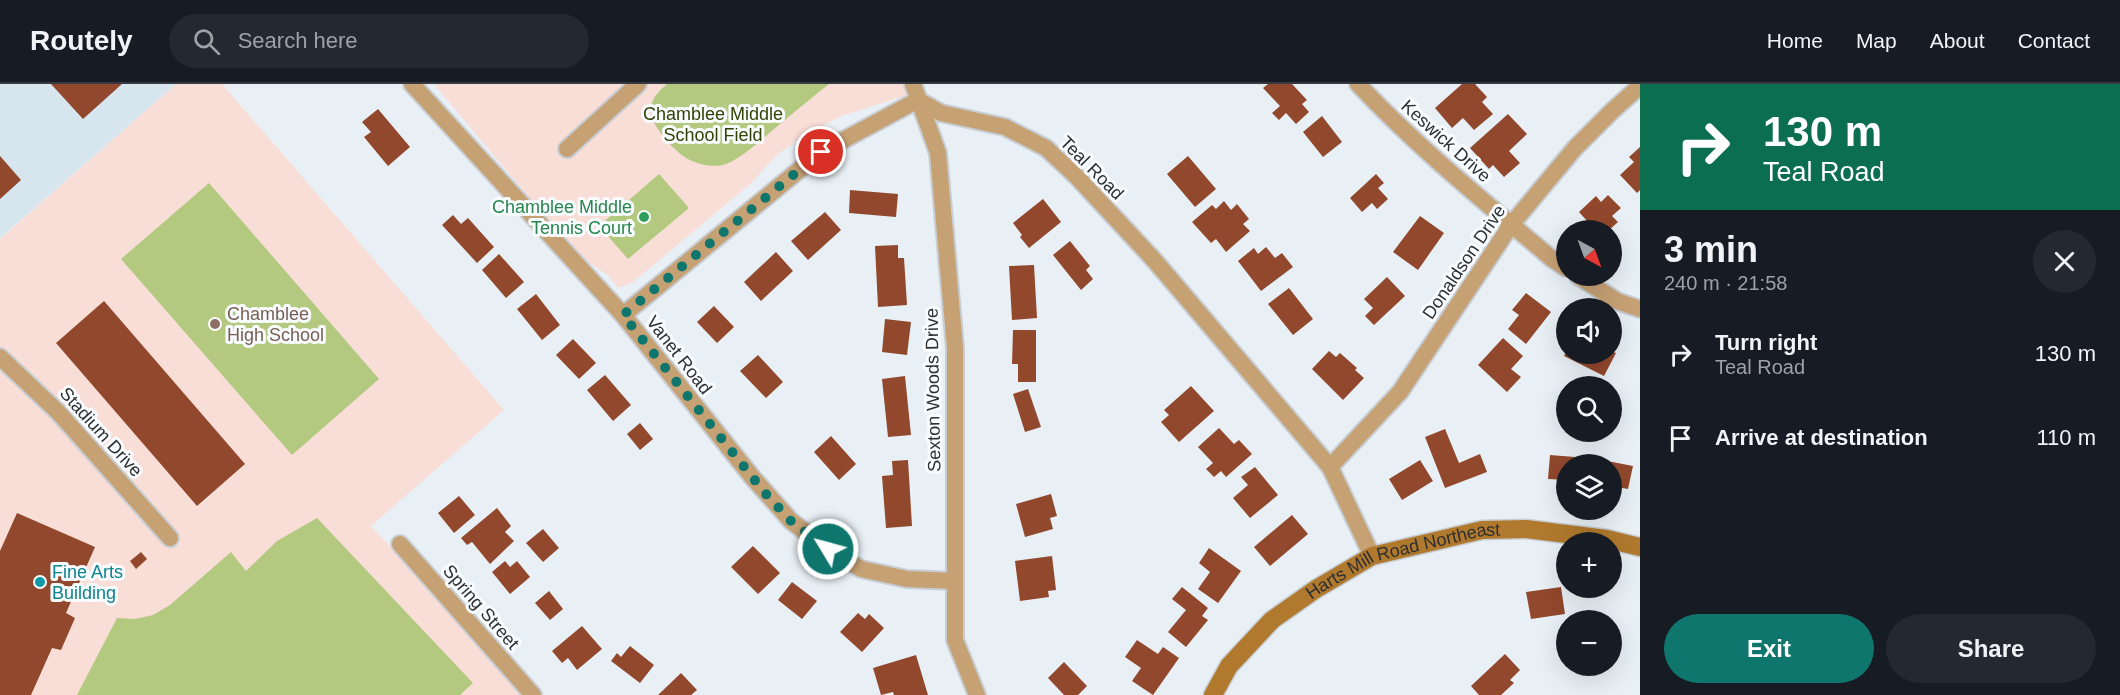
<!DOCTYPE html>
<meta charset="utf-8">
<style>
body{margin:0;font-family:Helvetica,sans-serif;background:#242831;color:#f1f3f6;height:100vh;display:flex;flex-direction:column;font-size:22px;white-space:nowrap}
*{box-sizing:border-box;margin:0}
p{font-size:20px;color:#9ea1a6}
.icon{flex:none;width:33px;height:33px;fill:none;stroke:currentColor;stroke-width:2;stroke-linecap:round;stroke-linejoin:round}
.map{position:relative;flex:1;overflow:hidden}
.side{display:flex;flex-direction:column;background:#171b24;width:480px}
.side>*{flex:none}
.guide{background:#0b6e4f;color:#fff;overflow:hidden}
.needle{width:39px;rotate:139deg}
.buttons{position:absolute;left:1556px;top:136px;display:grid;gap:12px}
.buttons a{display:grid;place-items:center;width:66px;height:66px;border-radius:50%;background:#171b24;box-shadow:0 6px 24px #0002;font-size:30px}
.pin{position:absolute;display:grid;place-items:center;width:51px;height:51px;color:#fff;margin:-26px;border:3px solid #fff;border-radius:50%;box-shadow:0 2px 6px #0007}
.me{position:absolute;width:66px;margin:-33px;rotate:307deg;stroke-linejoin:round;filter:drop-shadow(0 0 4px #0008)}
.turn{display:flex;align-items:center;gap:21px;height:126px;padding:0 24px;font-size:27px}
.turn .icon{width:78px;height:78px;stroke-width:2.5}
.turn b{display:block;font-size:42px;line-height:51px}
.round{display:grid;place-items:center;flex:none;width:63px;height:63px;border-radius:32px;background:#242831}
.headline{display:flex;align-items:center;justify-content:space-between;height:102px;padding:0 24px}
h1{font-size:36px;font-weight:700;line-height:45px}
.primary-button{display:flex;gap:12px;margin-top:auto;padding:12px 24px}
.primary-button a{flex:1;height:69px;border-radius:36px;background:#0f766e;color:#fff;font-size:24px;font-weight:700;line-height:69px;text-align:center}
.primary-button a+a{background:#242831;color:#f1f3f6}
ul{padding:0;list-style:none}
li{display:flex;align-items:center;gap:18px;height:84px;padding:0 24px}
li div{flex:1}
li b{display:block;font-size:22px}
li em{font-style:normal}
header{display:flex;align-items:center;gap:36px;box-sizing:border-box;height:84px;padding:0 30px;background:#171b24;border-bottom:2px solid #363941}
header strong{font-size:28px}
nav{display:flex;gap:33px;margin-inline-start:auto;font-size:21px}
.search{width:420px;height:54px;background:#242831;display:flex;align-items:center;gap:15px;box-sizing:border-box;padding:0 21px;border-radius:33px;color:#9ea1a6;font-size:22px}
main{display:flex;flex:1;min-height:0}
.map>svg:first-child{display:block}
.built{fill:#d7e5ef}
.education{fill:#f8ded7}
.green{fill:#b3c980}
.building{fill:#91482d}
.lines{fill:none;stroke-linecap:round;stroke-linejoin:round}
.street-casing{stroke:#c7cdd2;stroke-width:20}
.secondary-casing{stroke:#c7cdd2;stroke-width:21}
.street{stroke:#c6a174;stroke-width:16}
.secondary{stroke:#b0792d;stroke-width:18}
.route{stroke:#0f766e;stroke-width:10;stroke-dasharray:0 18}
.leisure-dot{fill:#2e9e5b;stroke:#f9fcfe;stroke-width:2}
.education-dot{fill:#8d6e63;stroke:#f9fcfe;stroke-width:2}
.culture-dot{fill:#0f9aa8;stroke:#f9fcfe;stroke-width:2}
.labels{text-anchor:middle;stroke-width:6;stroke-linejoin:round;paint-order:stroke}
.park-label{font-size:18px;fill:#344205;stroke:#f9fcfe}
.street-label{font-size:18px;fill:#2d2f31;stroke:#f9fcfe}
.leisure-label{font-size:18px;fill:#27864d;stroke:#f9fcfe;text-anchor:end}
.education-label{font-size:18px;fill:#785e54;stroke:#f9fcfe;text-anchor:start}
.culture-label{font-size:18px;fill:#0d838f;stroke:#f9fcfe;text-anchor:start}
</style>
<header>
<strong>Routely</strong>
<div class="search"><svg class="icon" aria-label="search" viewBox="0 0 24 24"><circle cx="10" cy="10" r="6"/><path d="M15 15l6 6"/></svg>Search here</div>
<nav><a>Home</a><a>Map</a><a>About</a><a>Contact</a></nav>
</header>
<main>
<div class="map">
<svg width="1640" height="611" viewBox="0 0 1640 611">
<rect width="100%" height="100%" fill="#e9f0f5"/>
<!-- built -->
<path class="built" d="M 0,0 L 176,0 L 0,154 Z"/>
<!-- education -->
<path class="education" d="M 176,0 L 222,0 L 504,326 L 371,442 L 527,611 L 0,611 L 0,155 Z
M 434,0 L 904,0 L 906,4 L 905,12 L 841,32 L 799,55 L 778,70 L 750,100 L 632,199 L 618,204 L 608,191 L 582,174 L 525,109 Z"/>
<!-- green -->
<path class="green" d="M 667,0 L 829,0 C 812,14 795,27 779,41 C 764,53 744,73 726,80 C 716,84 700,81 690,76 C 677,70 650,42 651,26 C 651,14 659,7 667,0 Z
M 659,90 L 689,124 L 628,175 L 599,142 Z
M 209,99 L 379,295 L 292,371 L 121,175 Z
M 317,434 L 473,599 L 460,611 L 77,611 L 117,534 L 135,535 L 153,531 L 170,521 L 231,468 L 246,487 L 277,457 Z"/>
<!-- building -->
<path class="building" d="M 51,0 L 122,0 L 83,35 Z
M 1268,0 L 1292,0 L 1307,16 L 1302,20 L 1309,28 L 1296,40 L 1286,29 L 1279,36 L 1272,29 L 1280,22 L 1263,4 Z
M 1462,0 L 1475,0 L 1487,13 L 1482,18 L 1493,30 L 1474,46 L 1463,34 L 1452,44 L 1435,24 Z
M 378,25 L 410,63 L 388,82 L 364,53 L 371,48 L 362,38 Z
M 1508,30 L 1527,50 L 1509,67 L 1520,79 L 1504,93 L 1493,81 L 1489,85 L 1470,64 Z
M 1322,32 L 1342,58 L 1323,73 L 1303,48 Z
M 1640,63 L 1640,106 L 1637,109 L 1620,91 L 1634,78 L 1629,73 Z
M 0,72 L 21,96 L 0,115 Z
M 1188,72 L 1216,105 L 1195,123 L 1167,90 Z
M 1376,90 L 1384,99 L 1378,104 L 1388,115 L 1377,125 L 1372,119 L 1362,128 L 1350,114 Z
M 850,106 L 898,110 L 896,133 L 849,129 Z
M 1608,111 L 1621,124 L 1612,132 L 1618,138 L 1608,147 L 1596,147 L 1579,128 L 1596,112 L 1601,118 Z
M 1043,115 L 1061,138 L 1029,164 L 1020,153 L 1022,151 L 1013,139 Z
M 1224,117 L 1231,126 L 1237,120 L 1249,135 L 1243,140 L 1250,147 L 1226,168 L 1216,155 L 1211,159 L 1192,138 L 1212,121 L 1216,125 Z
M 825,128 L 841,146 L 808,176 L 791,157 Z
M 453,131 L 461,140 L 468,134 L 494,163 L 477,179 L 442,141 Z
M 1420,132 L 1444,149 L 1418,186 L 1393,168 Z
M 1070,157 L 1090,182 L 1086,186 L 1093,195 L 1081,206 L 1053,171 Z
M 898,161 L 898,174 L 904,174 L 907,221 L 878,223 L 875,162 Z
M 1266,163 L 1275,174 L 1282,169 L 1293,183 L 1261,207 L 1238,177 L 1254,164 L 1258,170 Z
M 776,168 L 793,187 L 761,217 L 744,198 Z
M 499,170 L 524,198 L 506,214 L 482,186 Z
M 1034,181 L 1037,234 L 1012,236 L 1009,182 Z
M 1387,193 L 1405,212 L 1374,241 L 1365,232 L 1373,224 L 1364,215 Z
M 1289,204 L 1313,235 L 1293,251 L 1268,220 Z
M 1526,209 L 1551,228 L 1526,260 L 1508,245 L 1519,231 L 1512,226 Z
M 536,210 L 560,241 L 542,256 L 517,225 Z
M 104,217 L 245,380 L 197,422 L 56,259 Z
M 714,222 L 734,243 L 717,259 L 697,238 Z
M 885,235 L 911,238 L 907,271 L 882,268 Z
M 1013,246 L 1036,246 L 1036,298 L 1018,298 L 1018,280 L 1012,280 Z
M 1503,254 L 1523,272 L 1511,285 L 1521,293 L 1507,308 L 1478,281 Z
M 573,255 L 596,279 L 579,295 L 556,271 Z
M 1329,267 L 1336,273 L 1340,269 L 1357,284 L 1355,286 L 1364,294 L 1343,316 L 1312,285 Z
M 1611,267 L 1616,269 L 1604,292 L 1564,272 L 1565,270 L 1611,270 Z
M 758,271 L 783,298 L 766,314 L 740,287 Z
M 605,291 L 631,321 L 613,337 L 587,306 Z
M 905,292 L 911,351 L 888,353 L 882,295 Z
M 1191,302 L 1214,327 L 1179,358 L 1161,338 L 1169,331 L 1164,326 Z
M 1028,305 L 1041,343 L 1025,348 L 1013,310 Z
M 640,339 L 653,355 L 640,366 L 627,350 Z
M 1219,344 L 1234,360 L 1239,356 L 1252,370 L 1226,393 L 1221,387 L 1214,393 L 1206,385 L 1213,379 L 1198,363 Z
M 1445,345 L 1459,379 L 1480,370 L 1487,388 L 1445,404 L 1425,353 Z
M 831,352 L 856,380 L 839,396 L 814,368 Z
M 1550,371 L 1575,373 L 1574,381 L 1566,381 L 1566,396 L 1548,395 Z
M 1597,375 L 1633,382 L 1628,405 L 1611,402 L 1611,381 L 1596,381 Z
M 908,376 L 912,442 L 886,444 L 882,392 L 893,391 L 892,377 Z
M 1420,376 L 1433,397 L 1402,416 L 1389,395 Z
M 1255,383 L 1278,411 L 1250,434 L 1233,414 L 1248,401 L 1241,393 Z
M 1051,410 L 1057,432 L 1050,434 L 1053,445 L 1025,453 L 1016,420 Z
M 459,412 L 475,431 L 454,449 L 438,429 Z
M 497,424 L 511,442 L 505,448 L 514,457 L 490,480 L 472,458 L 467,461 L 461,454 Z
M 17,429 L 95,463 L 66,529 L 75,534 L 61,566 L 52,564 L 31,611 L 0,611 L 0,467 Z
M 1292,431 L 1308,450 L 1270,482 L 1254,463 Z
M 543,445 L 559,464 L 543,478 L 526,459 Z
M 753,462 L 780,489 L 758,510 L 731,483 Z
M 1209,464 L 1241,487 L 1218,519 L 1198,505 L 1210,488 L 1199,479 Z
M 141,468 L 147,475 L 136,485 L 130,477 Z
M 1052,472 L 1056,506 L 1048,507 L 1049,513 L 1020,517 L 1015,477 Z
M 505,477 L 510,483 L 517,477 L 530,493 L 510,510 L 492,488 Z
M 792,498 L 817,517 L 802,535 L 778,516 Z
M 1182,503 L 1208,524 L 1202,532 L 1208,536 L 1186,563 L 1168,548 L 1186,526 L 1172,515 Z
M 1561,503 L 1565,530 L 1531,535 L 1526,508 Z
M 549,507 L 563,525 L 550,536 L 535,519 Z
M 858,529 L 865,535 L 869,530 L 884,544 L 862,568 L 840,548 Z
M 582,542 L 602,565 L 577,586 L 568,574 L 562,579 L 552,567 Z
M 1137,556 L 1158,570 L 1163,563 L 1179,574 L 1153,611 L 1132,597 L 1141,584 L 1125,573 Z
M 630,562 L 654,581 L 640,599 L 611,577 L 617,569 L 621,573 Z
M 1505,570 L 1520,586 L 1510,596 L 1514,599 L 1501,611 L 1479,611 L 1471,602 Z
M 916,571 L 928,611 L 894,611 L 893,608 L 881,611 L 873,584 Z
M 1064,578 L 1087,602 L 1078,611 L 1064,611 L 1048,594 Z
M 681,589 L 697,606 L 691,611 L 658,611 Z"/>
<g class="lines">
<defs>
<path id="street" d="M 412,0 L 623,231 L 753,394 L 791,437 L 828,465 L 861,485 L 907,495 L 955,497
M 913,0 L 938,69 L 955,264 L 955,556 L 977,611
M 1358,0 C 1417,63 1485,118 1551,174 L 1566,184
M 567,65 L 638,0
M 1578,192 L 1617,217 L 1640,225
M 623,231 L 821,68 L 918,16 L 941,29 L 1005,43 L 1046,64 L 1077,93 L 1155,177 L 1330,383 L 1372,472
M 0,273 L 59,329 L 170,454
M 1330,383 L 1400,308 L 1511,141 L 1575,64 L 1612,27 L 1640,2
M 400,460 L 533,611"/>
<g id="secondary">
<path id="s1" d="M 1213,611 L 1229,582 L 1272,536 L 1316,505 L 1372,472 L 1482,446 L 1526,445 L 1607,455 L 1640,463"/>
</g>
</defs>
<!-- street casing -->
<use href="#street" class="street-casing"/>
<!-- secondary casing -->
<use href="#secondary" class="secondary-casing"/>
<!-- street -->
<use href="#street" class="street"/>
<!-- secondary -->
<use href="#secondary" class="secondary"/>
</g>
<g class="lines">
<!-- route -->
<path class="route" d="M 821,68 L 623,231 L 765,409 L 791,437 L 828,465"/>
</g>
<!-- markers -->
<circle class="leisure-dot" cx="644" cy="133" r="6"/>
<circle class="education-dot" cx="215" cy="240" r="6"/>
<circle class="culture-dot" cx="40" cy="498" r="6"/>
<g class="labels">
<!-- park labels -->
<g class="park-label">
<text x="713" y="36">Chamblee Middle<tspan x="713" dy="21">School Field</tspan></text>
</g>
<!-- street labels -->
<g class="street-label">
<text transform="translate(1446 57) rotate(42)" y="6">Keswick Drive</text>
<text transform="translate(1092 84) rotate(45)" y="6">Teal Road</text>
<text transform="translate(1464 178) rotate(-56)" y="6">Donaldson Drive</text>
<text transform="translate(679 271) rotate(52)" y="6">Vanet Road</text>
<text transform="translate(933 306) rotate(-91)" y="6">Sexton Woods Drive</text>
<text transform="translate(101 348) rotate(48)" y="6">Stadium Drive</text>
<text dy="6" stroke="none"><textPath href="#s1" startOffset="243">Harts Mill Road Northeast</textPath></text>
<text transform="translate(481 523) rotate(49)" y="6">Spring Street</text>
</g>
<!-- leisure labels -->
<g class="leisure-label">
<text x="632" y="129">Chamblee Middle<tspan x="632" dy="21">Tennis Court</tspan></text>
</g>
<!-- education labels -->
<g class="education-label">
<text x="227" y="236">Chamblee<tspan x="227" dy="21">High School</tspan></text>
</g>
<!-- culture labels -->
<g class="culture-label">
<text x="52" y="494">Fine Arts<tspan x="52" dy="21">Building</tspan></text>
</g>
</g>
</svg>
<div class="buttons">
<a><svg class="needle" viewBox="-14 -14 28 28"><path d="M0-13l5 13h-10z" fill="#e53935"/><path d="M0 13l5-13h-10z" fill="#9ea1a6"/></svg></a>
<a><svg class="icon" aria-label="sound" viewBox="0 0 24 24"><path d="M4 9h4l5-4v14l-5-4H4zM17 9q2 3 0 6"/></svg></a>
<a><svg class="icon" aria-label="search" viewBox="0 0 24 24"><circle cx="10" cy="10" r="6"/><path d="M15 15l6 6"/></svg></a>
<a><svg class="icon" aria-label="layers" viewBox="0 0 24 24"><path d="M12 4l9 5-9 5-9-5zM3 14l9 5 9-5"/></svg></a>
<a>+</a>
<a>−</a>
</div>
<div class="pin" style="left:821px;top:68px;background:#d93025"><svg class="icon" aria-label="arrive" viewBox="0 0 24 24"><path d="M6 21V4h12l-3 4 3 4H6"/></svg></div>
<svg class="me" style="left:828px;top:465px" viewBox="-20 -20 40 40"><circle r="17" fill="#0f766e" stroke="#fff" stroke-width="3"/><path d="M0-11L8 9 0 5-8 9z" fill="#fff"/></svg>
</div>
<section class="side">
<div class="guide">
<div class="turn"><svg class="icon" aria-label="right" viewBox="0 0 24 24"><path d="M7 20v-9h11M14 6l5 5-5 5"/></svg><div><b>130 m</b>Teal Road</div></div>
</div>
<div class="headline"><div><h1>3 min</h1><p>240 m · 21:58</p></div><a class="round"><svg class="icon" aria-label="close" viewBox="0 0 24 24"><path d="M6 6l12 12M18 6L6 18"/></svg></a></div>
<ul>
<li><svg class="icon" aria-label="right" viewBox="0 0 24 24"><path d="M7 20v-9h11M14 6l5 5-5 5"/></svg><div><b>Turn right</b><p>Teal Road</p></div><em>130 m</em></li>
<li><svg class="icon" aria-label="arrive" viewBox="0 0 24 24"><path d="M6 21V4h12l-3 4 3 4H6"/></svg><div><b>Arrive at destination</b></div><em>110 m</em></li>
</ul>
<div class="primary-button"><a>Exit</a><a>Share</a></div>
</section>
</main>
